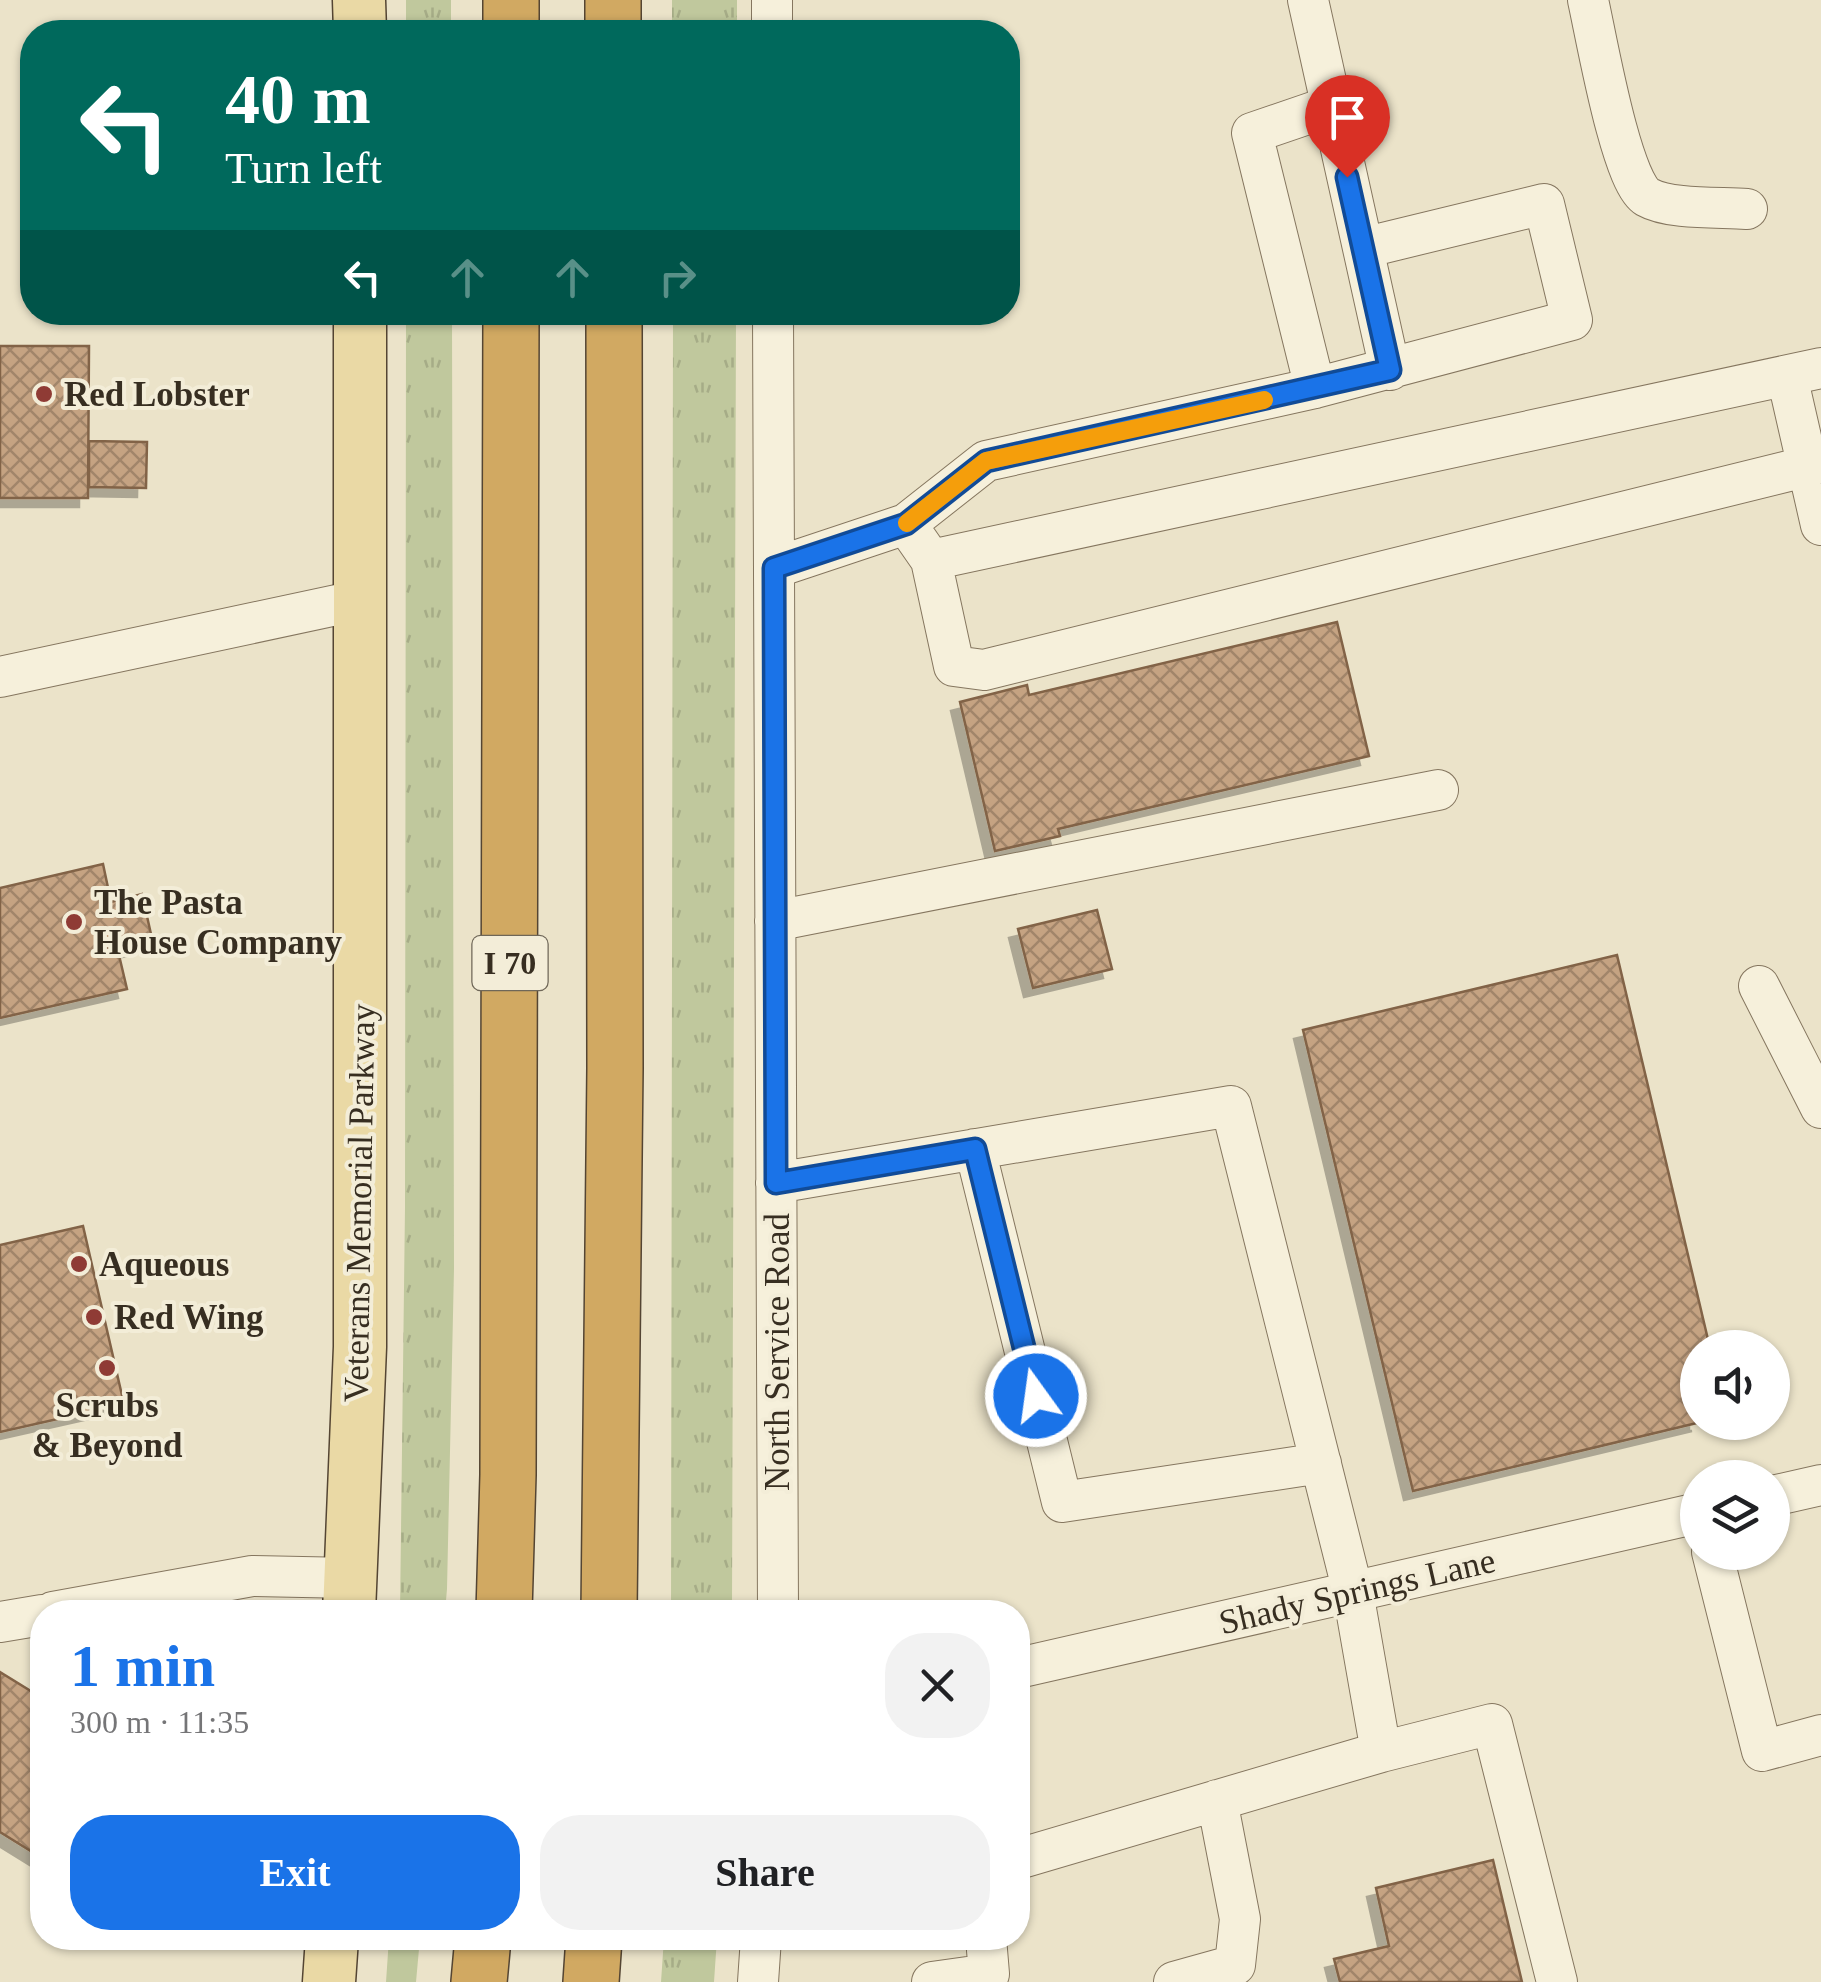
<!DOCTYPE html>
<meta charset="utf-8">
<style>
body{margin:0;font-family:"Times New Roman",serif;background:#f2f2f2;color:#202124;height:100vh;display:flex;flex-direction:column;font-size:38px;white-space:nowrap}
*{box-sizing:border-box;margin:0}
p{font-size:32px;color:#757577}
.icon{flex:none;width:55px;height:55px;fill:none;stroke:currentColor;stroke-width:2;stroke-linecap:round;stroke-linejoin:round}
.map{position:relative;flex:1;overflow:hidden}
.details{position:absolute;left:30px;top:1600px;width:1000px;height:350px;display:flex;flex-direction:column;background:#fff;border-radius:40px;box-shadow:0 2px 8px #0004}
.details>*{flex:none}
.guide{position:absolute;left:20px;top:20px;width:1000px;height:305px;border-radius:40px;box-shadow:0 2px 8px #0004;background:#00695c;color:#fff;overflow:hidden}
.fabs{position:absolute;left:1680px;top:1330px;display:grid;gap:20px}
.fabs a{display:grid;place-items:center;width:110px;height:110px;border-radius:50%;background:#fff;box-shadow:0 2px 8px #0004;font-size:50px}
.pin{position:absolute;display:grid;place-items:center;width:85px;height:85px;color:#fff;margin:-102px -42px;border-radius:50% 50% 50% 0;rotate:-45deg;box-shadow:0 0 10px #0007}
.pin .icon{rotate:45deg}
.me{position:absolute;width:110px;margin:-55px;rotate:346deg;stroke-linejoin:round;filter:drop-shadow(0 0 8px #0008)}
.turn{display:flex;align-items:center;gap:35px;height:210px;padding:0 40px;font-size:45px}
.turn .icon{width:130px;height:130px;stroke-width:2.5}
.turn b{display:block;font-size:70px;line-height:85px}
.lanes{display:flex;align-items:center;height:95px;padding:0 40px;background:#0003;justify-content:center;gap:50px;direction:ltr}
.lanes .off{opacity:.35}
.round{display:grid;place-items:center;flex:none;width:105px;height:105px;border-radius:40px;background:#f2f2f2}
.overview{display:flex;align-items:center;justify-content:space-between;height:170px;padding:0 40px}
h1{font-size:60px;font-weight:700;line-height:75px;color:#1a73e8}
.primary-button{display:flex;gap:20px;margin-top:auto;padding:20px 40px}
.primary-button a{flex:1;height:115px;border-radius:40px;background:#1a73e8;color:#fff;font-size:40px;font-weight:700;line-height:115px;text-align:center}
.primary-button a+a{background:#f2f2f2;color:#202124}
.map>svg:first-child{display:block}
.grass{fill:url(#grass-tufts)}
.building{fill:url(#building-cross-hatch);stroke:#826347;stroke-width:2.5;filter:url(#shadow)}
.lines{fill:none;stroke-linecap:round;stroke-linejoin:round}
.minor-casing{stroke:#85765f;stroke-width:42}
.major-casing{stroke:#544533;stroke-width:55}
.highway-casing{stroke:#544533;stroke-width:58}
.minor{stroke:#f6f0db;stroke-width:40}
.major{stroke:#ead9a5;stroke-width:52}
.highway{stroke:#d1a962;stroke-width:55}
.route-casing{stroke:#114b97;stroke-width:25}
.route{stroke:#1a73e8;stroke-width:18}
.slow{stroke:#f59e0b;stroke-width:18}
.poi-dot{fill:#8f3b35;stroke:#f3edd8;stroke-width:4}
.labels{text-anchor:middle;stroke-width:8;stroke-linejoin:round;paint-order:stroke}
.shield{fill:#f3edd8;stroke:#6f6758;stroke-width:2.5}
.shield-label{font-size:32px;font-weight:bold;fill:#372e21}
.poi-label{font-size:35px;font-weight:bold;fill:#372e21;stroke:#f3edd8;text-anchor:start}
.street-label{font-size:35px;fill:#372e21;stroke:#f3edd8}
</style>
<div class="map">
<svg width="1821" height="1982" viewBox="0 0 1821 1982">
<defs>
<pattern id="grass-tufts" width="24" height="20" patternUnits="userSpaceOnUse" patternTransform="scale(2.5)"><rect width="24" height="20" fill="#c0c89d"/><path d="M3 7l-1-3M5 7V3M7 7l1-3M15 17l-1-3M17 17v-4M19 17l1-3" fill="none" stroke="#a6ac87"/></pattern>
<pattern id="building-cross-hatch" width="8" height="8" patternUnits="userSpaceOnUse" patternTransform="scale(2.5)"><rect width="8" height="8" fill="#c5a382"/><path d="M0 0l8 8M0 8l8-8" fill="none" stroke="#a1856a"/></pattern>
<filter id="shadow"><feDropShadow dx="-9" dy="9" stdDeviation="0" flood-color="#0004"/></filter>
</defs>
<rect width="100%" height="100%" fill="#ebe3c9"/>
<!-- grass -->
<path class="grass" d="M 406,0 L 451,0 L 451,32 L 406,32 Z
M 672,0 L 737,0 L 737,32 L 672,32 Z
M 452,312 L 454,1269 L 447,1589 L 445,1612 L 400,1612 L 405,1207 L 406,313 Z
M 673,313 L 736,313 L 732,1612 L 671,1612 Z
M 389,1938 L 420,1938 L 416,1982 L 386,1982 Z
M 664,1938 L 717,1938 L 714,1982 L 661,1982 Z"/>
<!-- building -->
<path class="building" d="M 0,346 L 89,346 L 88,498 L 0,498 Z
M 89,441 L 147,442 L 146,488 L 89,487 Z
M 1337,622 L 1369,756 L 1058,829 L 1060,836 L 995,851 L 960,702 L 1027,685 L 1029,695 Z
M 103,864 L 111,902 L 142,894 L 153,943 L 118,951 L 127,989 L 0,1018 L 0,888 Z
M 1097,910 L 1112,969 L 1033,988 L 1018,929 Z
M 1617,955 L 1710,1348 L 1698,1348 L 1698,1422 L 1701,1422 L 1413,1491 L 1303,1030 Z
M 83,1226 L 124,1404 L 0,1432 L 0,1245 Z
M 0,1672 L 42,1698 L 42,1858 L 0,1832 Z
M 1493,1860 L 1522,1982 L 1340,1982 L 1334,1959 L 1389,1946 L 1376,1888 Z"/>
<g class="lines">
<defs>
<path id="minor" d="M 772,0 L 772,32
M 1308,0 L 1390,370
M 1588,0 C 1596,35 1621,182 1647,197 C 1670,210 1719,207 1747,209
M 773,312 L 778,1612
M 1787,376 L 1821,525
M 1315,388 L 1252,133 L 1331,106
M 906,524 L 931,560 L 954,666 L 984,670 L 1821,463
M 931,560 L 1821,368
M 774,568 L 906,524 L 986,461 L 1315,388 L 1572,320 L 1544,204 L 1363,248
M 0,677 L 360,600
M 775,921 L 1438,790
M 1759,986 L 1821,1108
M 975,1149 L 1062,1502 L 1321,1463
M 776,1183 L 1231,1106 L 1353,1592 L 1381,1752 L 1018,1859
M 1772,1496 L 1821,1485
M 1712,1552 L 1762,1751 L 1821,1735
M 53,1612 L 252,1576 L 351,1578
M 0,1622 L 42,1615
M 1018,1668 L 1698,1513
M 1381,1752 L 1492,1724 L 1557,1982
M 758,1982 L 761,1938
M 932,1982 L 989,1974 L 986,1938
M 1174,1982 L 1235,1965 L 1240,1919 L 1217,1800"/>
<path id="major" d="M 359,0 L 360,32
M 349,1612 L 360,1347 L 360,312
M 329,1982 L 332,1938"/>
<path id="highway" d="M 511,0 L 511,32
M 613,0 L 613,32
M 504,1612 L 508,1475 L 511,312
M 609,1612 L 615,1068 L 614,312
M 479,1982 L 483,1938
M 591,1982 L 594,1938"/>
</defs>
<!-- minor casing -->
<use href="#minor" class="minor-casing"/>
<!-- major casing -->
<use href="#major" class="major-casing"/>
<!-- highway casing -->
<use href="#highway" class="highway-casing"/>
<!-- minor -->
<use href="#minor" class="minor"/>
<!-- major -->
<use href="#major" class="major"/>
<!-- highway -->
<use href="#highway" class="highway"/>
</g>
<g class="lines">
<defs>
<path id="route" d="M 1036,1396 L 975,1149 L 776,1183 L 774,568 L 906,524 L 986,461 L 1390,370 L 1347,177"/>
</defs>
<!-- route casing -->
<use href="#route" class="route-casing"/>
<!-- route -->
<use href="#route" class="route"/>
<!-- slow -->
<path class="slow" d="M 907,523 L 986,461 L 1264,400"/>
</g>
<!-- markers -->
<g class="poi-dot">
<circle cx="44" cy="394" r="10"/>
<circle cx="74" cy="922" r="10"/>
<circle cx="79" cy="1264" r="10"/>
<circle cx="94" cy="1317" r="10"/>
<circle cx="107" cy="1368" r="10"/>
</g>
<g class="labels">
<!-- shield labels -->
<rect class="shield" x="472.5" y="936" width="75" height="54" rx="8"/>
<g class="shield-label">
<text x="510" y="974">I 70</text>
</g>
<!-- poi labels -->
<g class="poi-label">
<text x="64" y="406">Red Lobster</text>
<text x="94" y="914">The Pasta<tspan x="94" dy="40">House Company</tspan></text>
<text x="99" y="1276">Aqueous</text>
<text x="114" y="1329">Red Wing</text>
<text x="107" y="1417" text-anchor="middle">Scrubs<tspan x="107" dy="40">&amp; Beyond</tspan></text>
</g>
<!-- street labels -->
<g class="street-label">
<text transform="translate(359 1203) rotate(-89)" y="12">Veterans Memorial Parkway</text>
<text transform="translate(777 1352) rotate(-90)" y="12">North Service Road</text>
<text transform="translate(1357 1591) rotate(-13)" y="12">Shady Springs Lane</text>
</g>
</g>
</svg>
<div class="fabs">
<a><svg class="icon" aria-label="sound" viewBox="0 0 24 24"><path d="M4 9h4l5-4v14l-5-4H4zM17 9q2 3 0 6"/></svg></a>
<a><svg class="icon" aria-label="layers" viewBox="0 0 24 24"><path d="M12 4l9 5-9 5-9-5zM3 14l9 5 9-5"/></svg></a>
</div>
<div class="pin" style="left:1347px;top:177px;background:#d93025"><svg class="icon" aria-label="arrive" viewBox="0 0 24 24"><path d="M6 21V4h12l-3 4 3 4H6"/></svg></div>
<svg class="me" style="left:1036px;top:1396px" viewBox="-20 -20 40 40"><circle r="17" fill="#1a73e8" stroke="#fff" stroke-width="3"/><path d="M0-11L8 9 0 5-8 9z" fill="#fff"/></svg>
<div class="guide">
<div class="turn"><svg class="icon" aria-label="left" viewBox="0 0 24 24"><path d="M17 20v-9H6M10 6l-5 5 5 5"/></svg><div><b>40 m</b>Turn left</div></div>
<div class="lanes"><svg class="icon" aria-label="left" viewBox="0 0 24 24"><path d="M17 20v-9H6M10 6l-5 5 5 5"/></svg><svg class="icon off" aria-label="ahead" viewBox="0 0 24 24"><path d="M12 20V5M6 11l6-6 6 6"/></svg><svg class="icon off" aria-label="ahead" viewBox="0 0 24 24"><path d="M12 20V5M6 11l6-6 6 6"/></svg><svg class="icon off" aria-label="right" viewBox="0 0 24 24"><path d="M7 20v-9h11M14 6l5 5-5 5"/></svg></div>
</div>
<section class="details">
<div class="overview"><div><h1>1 min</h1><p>300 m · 11:35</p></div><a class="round"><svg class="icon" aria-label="close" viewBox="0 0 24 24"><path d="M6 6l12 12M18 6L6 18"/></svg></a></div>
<div class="primary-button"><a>Exit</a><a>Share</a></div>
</section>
</div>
